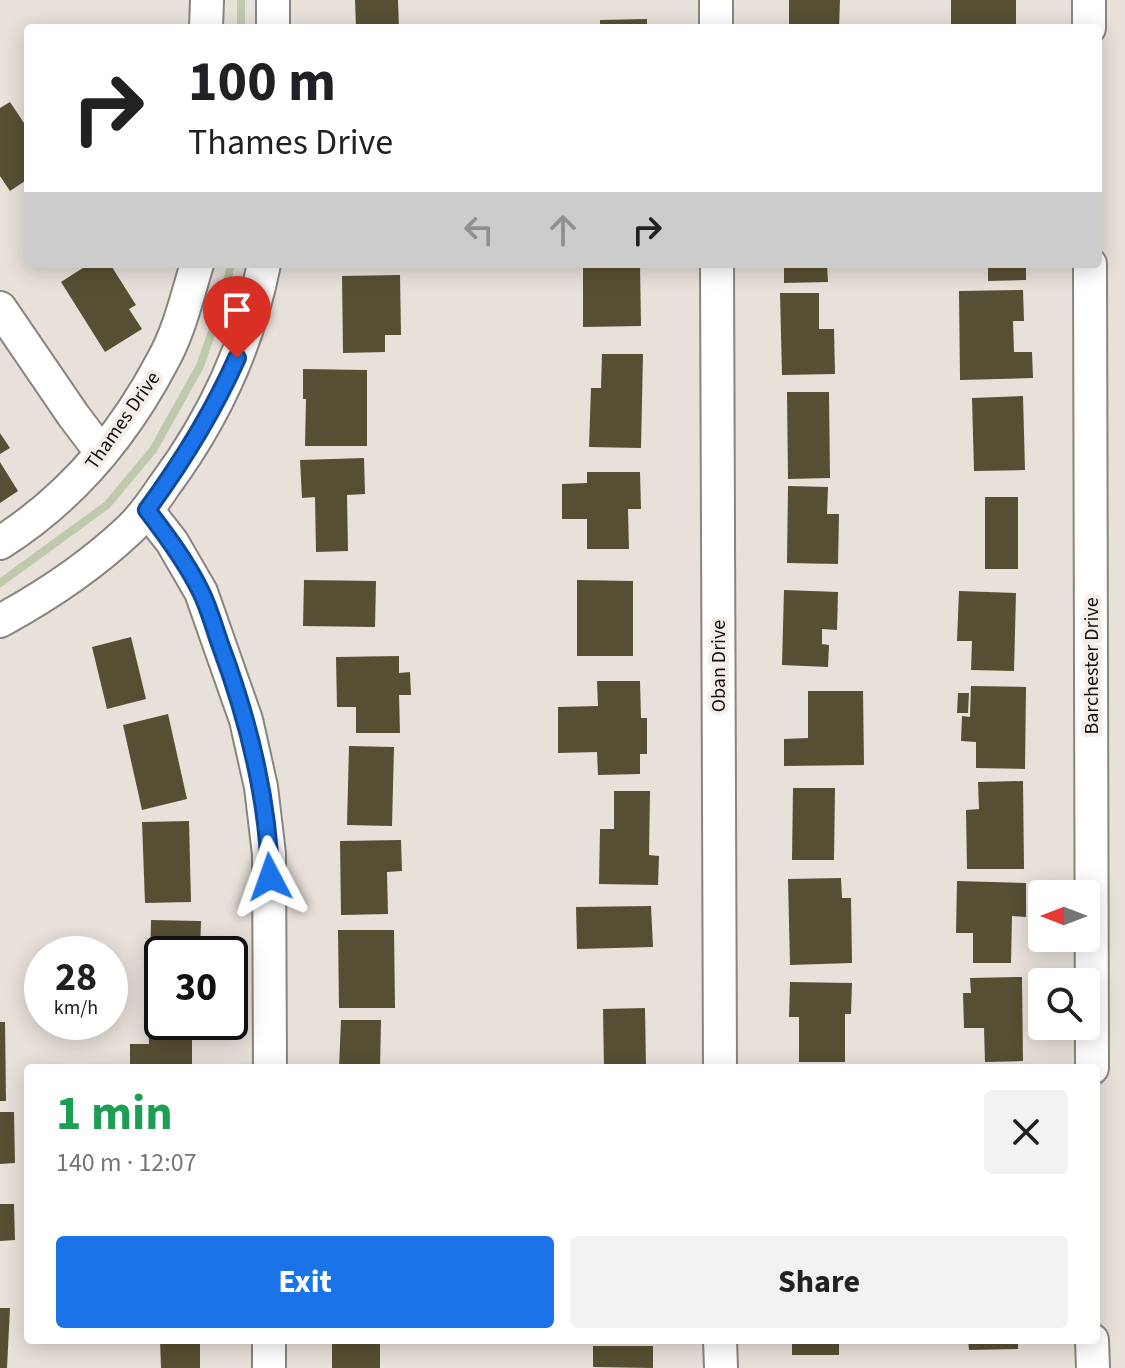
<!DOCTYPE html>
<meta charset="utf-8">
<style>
body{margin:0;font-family:"Source Sans 3",sans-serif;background:#f2f2f2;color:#202124;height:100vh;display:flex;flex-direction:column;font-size:30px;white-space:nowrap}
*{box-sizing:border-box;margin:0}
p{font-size:26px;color:#757577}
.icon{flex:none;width:44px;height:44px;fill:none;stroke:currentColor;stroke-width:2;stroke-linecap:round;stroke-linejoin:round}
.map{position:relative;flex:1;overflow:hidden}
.details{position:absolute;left:24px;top:1064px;width:1076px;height:280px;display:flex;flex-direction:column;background:#fff;border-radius:8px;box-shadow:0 4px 20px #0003}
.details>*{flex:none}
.guide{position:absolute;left:24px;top:24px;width:1078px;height:244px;border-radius:8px;box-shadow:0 4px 20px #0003;background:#fff;color:#202124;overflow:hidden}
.needle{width:52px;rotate:270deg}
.fabs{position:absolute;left:1028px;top:880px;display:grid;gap:16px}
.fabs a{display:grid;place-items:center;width:72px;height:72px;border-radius:8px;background:#fff;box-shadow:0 4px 20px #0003;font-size:40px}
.speed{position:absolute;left:24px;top:936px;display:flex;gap:16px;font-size:40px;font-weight:700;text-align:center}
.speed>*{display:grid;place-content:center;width:104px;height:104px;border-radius:50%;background:#fff;box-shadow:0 4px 20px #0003;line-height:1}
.speed small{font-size:20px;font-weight:400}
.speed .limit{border:4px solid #111;border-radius:12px;background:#fff;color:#111}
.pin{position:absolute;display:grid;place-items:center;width:68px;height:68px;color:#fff;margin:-82px -34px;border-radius:50% 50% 50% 0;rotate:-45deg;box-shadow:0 0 8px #0007}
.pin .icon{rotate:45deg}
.me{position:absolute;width:88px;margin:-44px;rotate:356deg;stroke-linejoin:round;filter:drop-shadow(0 0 6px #0008)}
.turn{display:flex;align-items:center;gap:28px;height:168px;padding:0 32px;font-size:36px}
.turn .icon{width:104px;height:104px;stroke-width:2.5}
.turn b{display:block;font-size:56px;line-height:68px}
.lanes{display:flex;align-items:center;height:76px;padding:0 32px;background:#0003;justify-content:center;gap:40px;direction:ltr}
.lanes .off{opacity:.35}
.round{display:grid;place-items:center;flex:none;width:84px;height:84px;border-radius:8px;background:#f2f2f2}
.overview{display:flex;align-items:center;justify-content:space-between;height:136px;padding:0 32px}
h1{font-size:48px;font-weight:700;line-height:60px;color:#1e9e55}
.primary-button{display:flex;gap:16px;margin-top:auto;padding:16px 32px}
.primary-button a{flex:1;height:92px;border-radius:8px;background:#1a73e8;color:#fff;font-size:32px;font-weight:700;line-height:92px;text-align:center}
.primary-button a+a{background:#f2f2f2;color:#202124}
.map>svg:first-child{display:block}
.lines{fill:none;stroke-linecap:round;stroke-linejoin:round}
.stream{stroke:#becaab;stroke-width:8}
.building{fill:#574f33}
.street-casing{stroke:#8a847e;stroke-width:36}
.street{stroke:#fff;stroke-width:32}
.route-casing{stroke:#114b97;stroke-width:20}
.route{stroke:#1a73e8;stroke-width:14}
.labels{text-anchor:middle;stroke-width:8;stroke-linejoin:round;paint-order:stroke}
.street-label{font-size:20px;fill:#120f0d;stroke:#f5eee8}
</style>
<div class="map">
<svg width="1125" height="1368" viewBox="0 0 1125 1368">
<rect width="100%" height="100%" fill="#e8e1da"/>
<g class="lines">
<!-- stream -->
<path class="stream" d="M 241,28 L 241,0
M 0,583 L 107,505 L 153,450 L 200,366 L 223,300 L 231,264"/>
</g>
<!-- building -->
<path class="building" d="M 355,0 L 398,0 L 399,28 L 356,28 Z
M 789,0 L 840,0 L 839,28 L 789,28 Z
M 951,0 L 1016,0 L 1016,28 L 951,28 Z
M 647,19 L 647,28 L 600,28 L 600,20 Z
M 10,102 L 28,129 L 28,179 L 10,191 L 0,176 L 0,108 Z
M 89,264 L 110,264 L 136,305 L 129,309 L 142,329 L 105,352 L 61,282 Z
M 583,264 L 640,264 L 641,326 L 583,327 Z
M 784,264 L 827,264 L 828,282 L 784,283 Z
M 988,264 L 1026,264 L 1026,280 L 988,281 Z
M 400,275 L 401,335 L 385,335 L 385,352 L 343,353 L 342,276 Z
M 1023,290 L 1024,321 L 1013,321 L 1014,352 L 1032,352 L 1033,378 L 960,380 L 959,291 Z
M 780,293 L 819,293 L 819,329 L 834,329 L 835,374 L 782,375 Z
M 602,354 L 643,354 L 641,448 L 589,447 L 591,388 L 601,388 Z
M 303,369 L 367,370 L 367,446 L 305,446 L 306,399 L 303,399 Z
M 787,392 L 829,392 L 830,478 L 788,479 Z
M 1023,396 L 1025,470 L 974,471 L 972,398 Z
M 0,433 L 10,448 L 0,454 Z
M 364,458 L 365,494 L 347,495 L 348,551 L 316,552 L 315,497 L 302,498 L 300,460 Z
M 0,462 L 18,491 L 0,503 Z
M 587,472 L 640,472 L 641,509 L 628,509 L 629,549 L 587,549 L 587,519 L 562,519 L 562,484 L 587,483 Z
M 788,486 L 828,487 L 827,514 L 839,514 L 838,564 L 787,563 Z
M 985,497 L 1018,497 L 1018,569 L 985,569 Z
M 304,580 L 376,581 L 375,627 L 303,626 Z
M 577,580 L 633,581 L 633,656 L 577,656 Z
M 784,590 L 838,592 L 837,630 L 822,629 L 822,644 L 829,645 L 828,667 L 782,665 Z
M 959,591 L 1016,593 L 1014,671 L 971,670 L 972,641 L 957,641 Z
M 131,637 L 146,699 L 107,709 L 92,647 Z
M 399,656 L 399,673 L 410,672 L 411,695 L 399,695 L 400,733 L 356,733 L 356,707 L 337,707 L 336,657 Z
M 597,681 L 640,681 L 641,718 L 647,718 L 647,754 L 640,754 L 640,774 L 598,775 L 597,752 L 558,753 L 558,707 L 598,706 Z
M 971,686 L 1026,687 L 1025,769 L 976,768 L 976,742 L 961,741 L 962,716 L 970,717 Z
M 808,691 L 863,691 L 864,765 L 784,766 L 784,739 L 808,738 Z
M 958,693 L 969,693 L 968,713 L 957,713 Z
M 168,714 L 187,799 L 142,810 L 123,725 Z
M 349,746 L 394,747 L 392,826 L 347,825 Z
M 1023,781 L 1024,869 L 967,869 L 966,810 L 979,809 L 978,782 Z
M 793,788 L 835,788 L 834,860 L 792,860 Z
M 614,791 L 650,791 L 649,855 L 659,856 L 658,885 L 599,884 L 600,829 L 614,829 Z
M 189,821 L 191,902 L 145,903 L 142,822 Z
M 401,840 L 402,871 L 387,872 L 388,914 L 341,915 L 340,841 Z
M 841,878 L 842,898 L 851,898 L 852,963 L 790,965 L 788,879 Z
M 957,881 L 1026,883 L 1026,917 L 1012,916 L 1011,963 L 973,963 L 973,933 L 956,933 Z
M 651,906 L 653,947 L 577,949 L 576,907 Z
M 151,920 L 201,921 L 200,954 L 162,954 L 162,1009 L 155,1009 L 155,973 L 150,973 Z
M 338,930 L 394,930 L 395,1008 L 339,1008 Z
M 1022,977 L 1023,1061 L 985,1062 L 984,1028 L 964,1028 L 963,993 L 971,993 L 970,978 Z
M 790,982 L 852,983 L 851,1014 L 845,1014 L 845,1062 L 799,1062 L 799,1017 L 789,1017 Z
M 645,1008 L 646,1068 L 604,1068 L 603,1009 Z
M 148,1019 L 162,1019 L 162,1022 L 192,1022 L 192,1068 L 130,1068 L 130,1044 L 149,1044 Z
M 341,1020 L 381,1020 L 380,1068 L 339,1068 Z
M 0,1022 L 5,1022 L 6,1101 L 0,1101 Z
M 0,1112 L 14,1112 L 15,1163 L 0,1164 Z
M 0,1204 L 14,1204 L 15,1240 L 0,1241 Z
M 0,1308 L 10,1308 L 7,1368 L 0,1368 Z
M 160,1340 L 200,1340 L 200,1368 L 161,1368 Z
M 332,1340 L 380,1340 L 380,1368 L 332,1368 Z
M 792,1340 L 839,1340 L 839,1355 L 792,1355 Z
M 968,1340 L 1018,1340 L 1018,1349 L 969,1350 Z
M 593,1346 L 653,1346 L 653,1368 L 593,1367 Z"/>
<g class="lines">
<defs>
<path id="street" d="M 716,0 L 716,28
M 1089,0 L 1089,28
M 206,28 L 207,0
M 273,28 L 273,0
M 717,264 L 720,1068
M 1090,264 L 1092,1068
M 0,308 L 73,415 L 101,452
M 147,510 L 172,542 L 201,592 L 246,720 L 261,787 L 269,854 L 270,1068
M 0,543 C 71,498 123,436 162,362 C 179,332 187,297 197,264
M 0,621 C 46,596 91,566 130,529 C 143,517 154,501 164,486 C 213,420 248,345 264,264
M 720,1340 L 721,1368
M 1092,1340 L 1093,1368
M 269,1368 L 269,1340"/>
</defs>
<!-- street casing -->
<use href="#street" class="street-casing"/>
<!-- street -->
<use href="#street" class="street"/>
</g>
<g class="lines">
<defs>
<path id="route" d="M 237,358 C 213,412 182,462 147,510 C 167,536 187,563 201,592 C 209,608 214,627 220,644 C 248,719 268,797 270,877"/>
</defs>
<!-- route casing -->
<use href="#route" class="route-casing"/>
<!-- route -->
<use href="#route" class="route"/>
</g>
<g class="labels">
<!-- street labels -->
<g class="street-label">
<text transform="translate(122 420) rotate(-55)" y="7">Thames Drive</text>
<text transform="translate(718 666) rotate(-90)" y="7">Oban Drive</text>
<text transform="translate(1091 666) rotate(-90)" y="7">Barchester Drive</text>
</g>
</g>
</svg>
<div class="fabs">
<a><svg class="needle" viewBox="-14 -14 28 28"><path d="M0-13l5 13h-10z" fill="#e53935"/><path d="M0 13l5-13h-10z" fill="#757577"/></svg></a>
<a><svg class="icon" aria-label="search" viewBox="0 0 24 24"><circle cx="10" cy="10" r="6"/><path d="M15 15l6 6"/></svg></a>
</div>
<div class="speed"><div>28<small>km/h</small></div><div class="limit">30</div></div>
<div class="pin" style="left:237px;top:358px;background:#d93025"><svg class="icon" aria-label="arrive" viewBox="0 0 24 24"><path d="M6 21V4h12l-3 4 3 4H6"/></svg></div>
<svg class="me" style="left:270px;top:877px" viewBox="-20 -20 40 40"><path d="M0-17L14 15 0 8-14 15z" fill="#1a73e8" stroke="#fff" stroke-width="4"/></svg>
<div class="guide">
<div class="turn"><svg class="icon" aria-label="right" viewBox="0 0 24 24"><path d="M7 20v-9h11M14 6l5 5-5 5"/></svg><div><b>100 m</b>Thames Drive</div></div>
<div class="lanes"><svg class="icon off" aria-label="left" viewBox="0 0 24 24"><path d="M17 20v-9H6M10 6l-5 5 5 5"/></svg><svg class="icon off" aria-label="ahead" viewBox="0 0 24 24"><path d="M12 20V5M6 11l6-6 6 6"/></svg><svg class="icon" aria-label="right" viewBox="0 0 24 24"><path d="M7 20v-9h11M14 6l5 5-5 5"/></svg></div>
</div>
<section class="details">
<div class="overview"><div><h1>1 min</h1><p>140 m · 12:07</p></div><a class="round"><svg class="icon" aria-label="close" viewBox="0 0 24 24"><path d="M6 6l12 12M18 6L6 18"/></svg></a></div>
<div class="primary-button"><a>Exit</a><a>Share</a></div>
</section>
</div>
